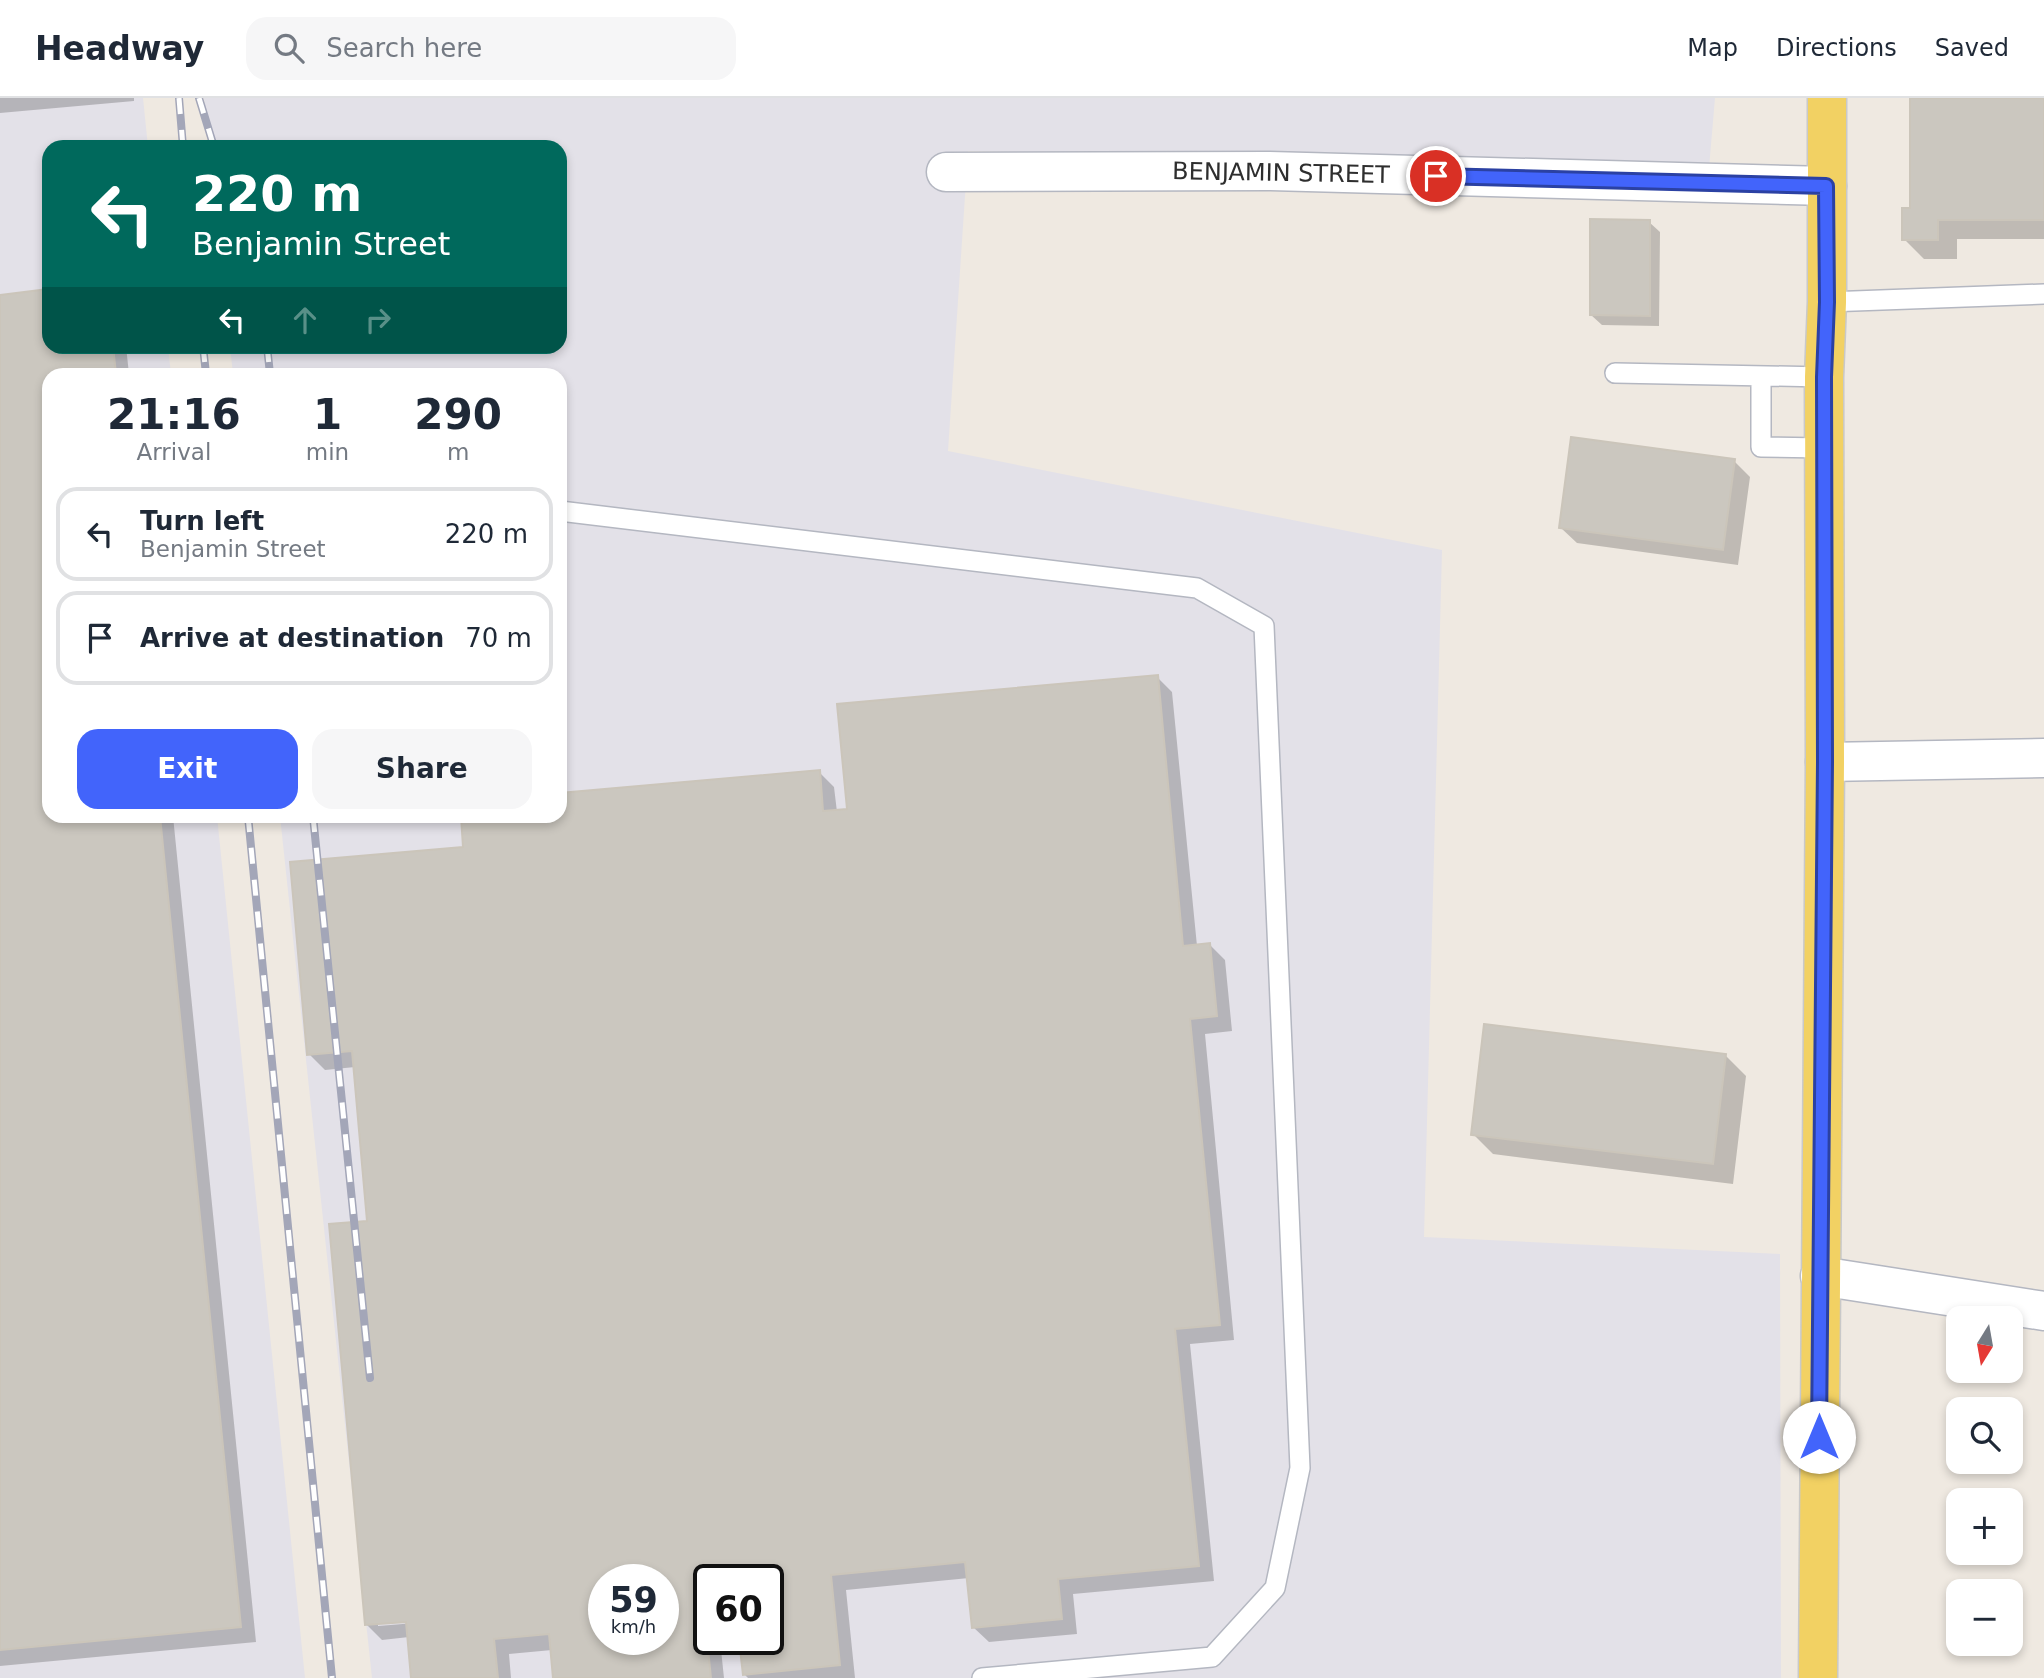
<!DOCTYPE html>
<meta charset="utf-8">
<style>
body{margin:0;font-family:"DejaVu Sans",sans-serif;background:#f6f6f7;color:#1f2937;height:100vh;display:flex;flex-direction:column;font-size:26px;white-space:nowrap}
*{box-sizing:border-box;margin:0}
p{font-size:23px;color:#747a83}
.icon{flex:none;width:38px;height:38px;fill:none;stroke:currentColor;stroke-width:2;stroke-linecap:round;stroke-linejoin:round}
.map{position:relative;flex:1;overflow:hidden}
.panel{position:absolute;left:42px;top:270px;width:525px;height:455px;display:flex;flex-direction:column;background:#fff;border-radius:21px;box-shadow:0 4px 10px #0003}
.panel>*{flex:none}
.top-card{position:absolute;left:42px;top:42px;width:525px;height:214px;border-radius:21px;box-shadow:0 4px 10px #0003;background:#00695c;color:#fff;overflow:hidden}
.needle{width:46px;rotate:191deg}
.tools{position:absolute;left:1946px;top:1208px;display:grid;gap:14px}
.tools a{display:grid;place-items:center;width:77px;height:77px;border-radius:14px;background:#fff;box-shadow:0 4px 10px #0003;font-size:35px}
.speed{position:absolute;left:588px;top:1466px;display:flex;gap:14px;font-size:35px;font-weight:700;text-align:center}
.speed>*{display:grid;place-content:center;width:91px;height:91px;border-radius:50%;background:#fff;box-shadow:0 4px 10px #0003;line-height:1}
.speed small{font-size:18px;font-weight:400}
.speed .limit{border:4px solid #111;border-radius:10px;background:#fff;color:#111}
.pin{position:absolute;display:grid;place-items:center;width:60px;height:60px;color:#fff;margin:-30px;border:4px solid #fff;border-radius:50%;box-shadow:0 2px 7px #0007}
.me{position:absolute;width:77px;margin:-38px;rotate:0deg;stroke-linejoin:round;filter:drop-shadow(0 0 5px #0008)}
.turn{display:flex;align-items:center;gap:24px;height:147px;padding:0 35px;font-size:32px}
.turn .icon{width:91px;height:91px;stroke-width:2.5}
.turn b{display:block;font-size:49px;line-height:60px}
.lanes{display:flex;align-items:center;height:66px;padding:0 35px;background:#0003;justify-content:center;gap:35px;direction:ltr}
.lanes .off{opacity:.35}
.eta{display:flex;justify-content:space-evenly;align-items:center;height:119px;text-align:center}
.eta b{font-size:42px;font-weight:800;line-height:49px}
.button{display:flex;gap:14px;margin-top:auto;padding:14px 35px}
.button a{flex:1;height:80px;border-radius:21px;background:#4264fb;color:#fff;font-size:28px;font-weight:800;line-height:80px;text-align:center}
.button a+a{background:#f6f6f7;color:#1f2937}
ul{padding:0;list-style:none}
li{display:flex;align-items:center;gap:21px;height:94px;margin:0 14px 10px;padding:0 21px;border:4px solid #e0e1e3;border-radius:21px}
li div{flex:1}
li b{display:block;font-size:26px}
li em{font-style:normal}
header{display:flex;align-items:center;gap:42px;box-sizing:border-box;height:98px;padding:0 35px;background:#fff;border-bottom:2px solid #e0e1e3}
header strong{font-size:33px}
nav{display:flex;gap:38px;margin-inline-start:auto;font-size:24px}
.search{width:490px;height:63px;background:#f6f6f7;display:flex;align-items:center;gap:18px;box-sizing:border-box;padding:0 24px;border-radius:21px;color:#747a83;font-size:26px}
.map>svg:first-child{display:block}
.industrial{fill:#e3e1e8;fill-rule:evenodd}
.shadow{fill:#0003;fill-rule:evenodd}
.building{fill:#cbc7bf;stroke:#cbc5ba;stroke-width:2;fill-rule:evenodd}
.lines{fill:none;stroke-linecap:round;stroke-linejoin:round}
.service-casing{stroke:#b4b7c1;stroke-width:22}
.minor-casing{stroke:#b4b7c1;stroke-width:41}
.primary-casing{stroke:#c9c9c9;stroke-width:41}
.service{stroke:#fff;stroke-width:19}
.minor{stroke:#fff;stroke-width:38}
.primary{stroke:#f2d163;stroke-width:38}
.rail-casing{stroke:#a3a6b8;stroke-width:8}
.rail{stroke:#fff;stroke-width:5;stroke-dasharray:16;stroke-linecap:butt}
.route-casing{stroke:#2b41a3;stroke-width:18}
.route{stroke:#4264fb;stroke-width:12}
.labels{text-anchor:middle;stroke-width:7;stroke-linejoin:round;paint-order:stroke}
.street-label{font-size:24px;fill:#2e2e2e;stroke:#fff}
</style>
<header>
<strong>Headway</strong>
<div class="search"><svg class="icon" aria-label="search" viewBox="0 0 24 24"><circle cx="10" cy="10" r="6"/><path d="M15 15l6 6"/></svg>Search here</div>
<nav><a>Map</a><a>Directions</a><a>Saved</a></nav>
</header>
<div class="map">
<svg width="2044" height="1580" viewBox="0 0 2044 1580">
<rect width="100%" height="100%" fill="#efe9e1"/>
<!-- industrial -->
<path class="industrial" d="M 0,0 L 143,0 L 148,49 L 49,49 L 49,248 L 168,249 L 171,276 L 49,276 L 49,718 L 217,718 L 305,1580 L 0,1580 Z
M 204,0 L 1715,0 L 1709,70 L 968,53 L 948,353 L 1442,452 L 1424,1139 L 1780,1156 L 1781,1580 L 372,1580 L 280,718 L 560,718 L 560,276 L 233,276 L 230,249 L 560,248 L 560,49 L 209,49 ZM 604,1482 L 663,1482 L 663,1542 L 604,1542 ZM 709,1482 L 768,1482 L 768,1542 L 709,1542 Z"/>
<!-- shadow -->
<path class="shadow" d="M 0,0 L 134,0 L 134,3 L 0,15 Z
M 1912,0 L 2044,0 L 2044,141 L 1957,141 L 1957,161 L 1924,161 L 1904,141 L 1912,112 Z
M 1649,124 L 1660,134 L 1659,228 L 1602,227 L 1591,217 Z
M 49,193 L 49,248 L 126,248 L 129,276 L 49,276 L 49,718 L 173,718 L 256,1544 L 0,1568 L 0,199 Z
M 1734,363 L 1750,379 L 1738,467 L 1577,445 L 1561,430 Z
M 1157,579 L 1172,594 L 1197,848 L 1210,847 L 1225,862 L 1232,933 L 1205,936 L 1234,1242 L 1190,1246 L 1214,1483 L 1073,1496 L 1077,1536 L 989,1544 L 973,1529 L 969,1480 L 846,1492 L 855,1580 L 748,1580 L 744,1576 L 741,1542 L 768,1542 L 768,1482 L 709,1482 L 709,1542 L 720,1542 L 724,1580 L 555,1580 L 552,1552 L 509,1556 L 511,1580 L 413,1580 L 409,1539 L 382,1542 L 366,1526 L 369,1124 L 355,969 L 325,972 L 309,956 L 465,750 L 462,718 L 560,718 L 560,697 L 819,674 L 834,689 L 837,714 L 849,713 ZM 604,1482 L 663,1482 L 663,1542 L 604,1542 ZM 415,1521 L 415,1525 L 378,1528 L 378,1524 Z
M 1725,957 L 1746,978 L 1733,1086 L 1493,1056 L 1473,1036 Z"/>
<!-- building -->
<path class="building" d="M 1910,0 L 2044,0 L 2044,122 L 1938,122 L 1938,142 L 1902,142 L 1902,110 L 1910,110 Z
M 1590,121 L 1650,122 L 1650,218 L 1590,217 Z
M 49,191 L 49,248 L 113,248 L 116,276 L 49,276 L 49,718 L 160,718 L 241,1529 L 0,1552 L 0,197 Z
M 1571,339 L 1735,361 L 1723,452 L 1559,430 Z
M 1158,577 L 1183,848 L 1210,845 L 1217,918 L 1190,921 L 1220,1227 L 1175,1231 L 1199,1468 L 1058,1481 L 1062,1521 L 972,1530 L 965,1464 L 831,1477 L 840,1567 L 743,1577 L 739,1542 L 768,1542 L 768,1482 L 709,1482 L 709,1493 L 702,1493 L 711,1580 L 553,1580 L 549,1536 L 494,1541 L 498,1580 L 411,1580 L 406,1524 L 365,1527 L 329,1126 L 367,1123 L 352,953 L 307,957 L 290,764 L 463,749 L 461,718 L 560,718 L 560,695 L 820,672 L 823,713 L 847,711 L 837,606 ZM 604,1482 L 663,1482 L 663,1542 L 604,1542 Z
M 1484,926 L 1726,956 L 1713,1066 L 1471,1037 Z"/>
<g class="lines">
<defs>
<path id="service" d="M 1827,204 L 2044,196
M 1615,275 L 1824,279
M 1761,278 L 1761,349 L 1824,350
M 560,413 L 1197,490 L 1264,528 L 1300,1370 L 1275,1490 L 1212,1559 L 982,1580"/>
<path id="minor" d="M 946,74 L 1268,73 L 1827,88
M 1825,664 L 2044,660
M 1820,1178 L 2044,1213"/>
<path id="primary" d="M 1818,1580 L 1825,664 L 1824,279 L 1827,204 L 1827,0"/>
</defs>
<!-- service casing -->
<use href="#service" class="service-casing"/>
<!-- minor casing -->
<use href="#minor" class="minor-casing"/>
<!-- primary casing -->
<use href="#primary" class="primary-casing"/>
<!-- service -->
<use href="#service" class="service"/>
<!-- minor -->
<use href="#minor" class="minor"/>
<!-- primary -->
<use href="#primary" class="primary"/>
<defs>
<path id="rail" d="M 179,0 L 183,49
M 199,0 L 214,49
M 203,248 L 206,276
M 267,248 L 270,276
M 248,718 L 332,1580
M 313,718 L 370,1280"/>
</defs>
<!-- rail casing -->
<use href="#rail" class="rail-casing"/>
<!-- rail -->
<use href="#rail" class="rail"/>
</g>
<g class="lines">
<defs>
<path id="route" d="M 1436,78 L 1826,88 L 1827,204 L 1824,279 L 1825,664 L 1819,1339"/>
</defs>
<!-- route casing -->
<use href="#route" class="route-casing"/>
<!-- route -->
<use href="#route" class="route"/>
</g>
<g class="labels">
<!-- street labels -->
<g class="street-label">
<text transform="translate(1281 75) rotate(1)" y="8">BENJAMIN STREET</text>
</g>
</g>
</svg>
<div class="tools">
<a><svg class="needle" viewBox="-14 -14 28 28"><path d="M0-13l5 13h-10z" fill="#e53935"/><path d="M0 13l5-13h-10z" fill="#747a83"/></svg></a>
<a><svg class="icon" aria-label="search" viewBox="0 0 24 24"><circle cx="10" cy="10" r="6"/><path d="M15 15l6 6"/></svg></a>
<a>+</a>
<a>−</a>
</div>
<div class="speed"><div>59<small>km/h</small></div><div class="limit">60</div></div>
<div class="pin" style="left:1436px;top:78px;background:#d93025"><svg class="icon" aria-label="arrive" viewBox="0 0 24 24"><path d="M6 21V4h12l-3 4 3 4H6"/></svg></div>
<svg class="me" style="left:1819px;top:1339px" viewBox="-20 -20 40 40"><circle r="19" fill="#fff"/><path d="M0-13L10 11 0 6-10 11z" fill="#4264fb"/></svg>
<div class="top-card">
<div class="turn"><svg class="icon" aria-label="left" viewBox="0 0 24 24"><path d="M17 20v-9H6M10 6l-5 5 5 5"/></svg><div><b>220 m</b>Benjamin Street</div></div>
<div class="lanes"><svg class="icon" aria-label="left" viewBox="0 0 24 24"><path d="M17 20v-9H6M10 6l-5 5 5 5"/></svg><svg class="icon off" aria-label="ahead" viewBox="0 0 24 24"><path d="M12 20V5M6 11l6-6 6 6"/></svg><svg class="icon off" aria-label="right" viewBox="0 0 24 24"><path d="M7 20v-9h11M14 6l5 5-5 5"/></svg></div>
</div>
<section class="panel">
<div class="eta">
<div><b>21:16</b><p>Arrival</p></div>
<div><b>1</b><p>min</p></div>
<div><b>290</b><p>m</p></div>
</div>
<ul>
<li><svg class="icon" aria-label="left" viewBox="0 0 24 24"><path d="M17 20v-9H6M10 6l-5 5 5 5"/></svg><div><b>Turn left</b><p>Benjamin Street</p></div><em>220 m</em></li>
<li><svg class="icon" aria-label="arrive" viewBox="0 0 24 24"><path d="M6 21V4h12l-3 4 3 4H6"/></svg><div><b>Arrive at destination</b></div><em>70 m</em></li>
</ul>
<div class="button"><a>Exit</a><a>Share</a></div>
</section>
</div>
